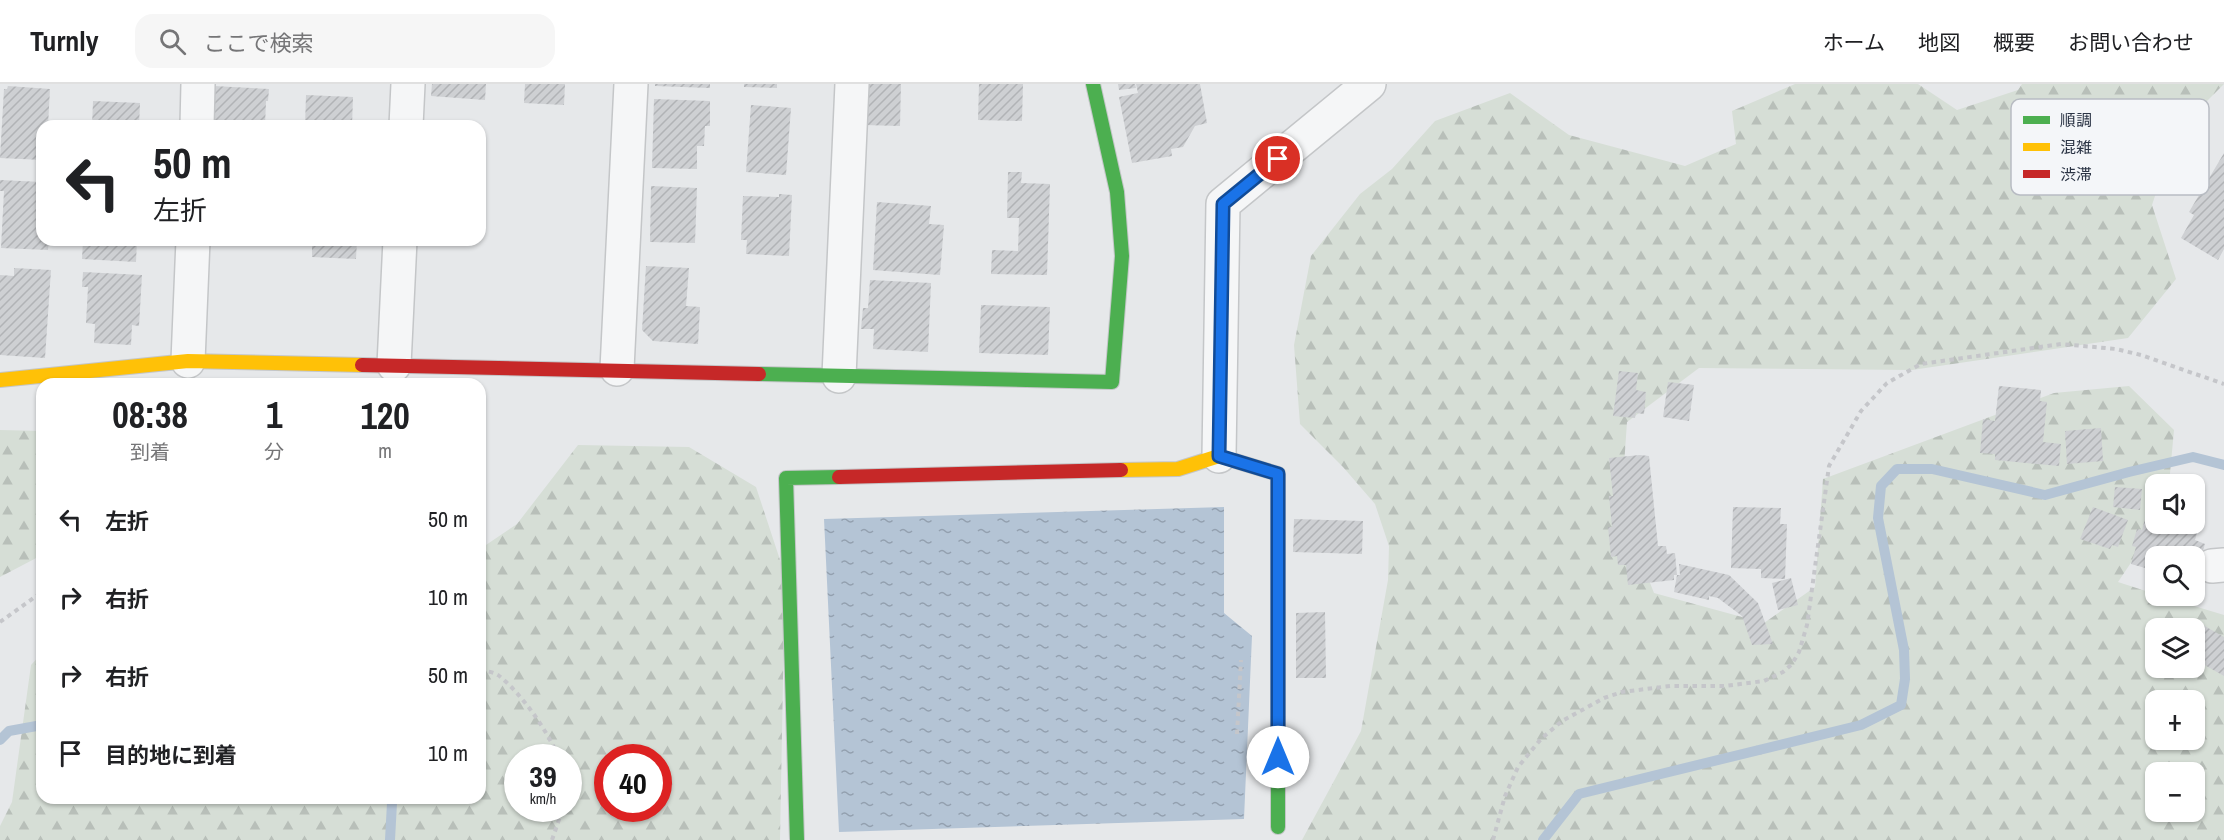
<!DOCTYPE html>
<html lang="ja">
<meta charset="utf-8">
<style>
body{margin:0;font-family:"Archivo Narrow","Noto Sans JP",sans-serif;background:#f6f6f6;color:#202124;height:100vh;display:flex;flex-direction:column;font-size:22px;white-space:nowrap}
*{box-sizing:border-box;margin:0}
p{font-size:20px;color:#757577}
.icon{flex:none;width:33px;height:33px;fill:none;stroke:currentColor;stroke-width:2;stroke-linecap:round;stroke-linejoin:round}
.map{position:relative;flex:1;overflow:hidden}
.drawer{position:absolute;left:36px;top:294px;width:450px;height:426px;display:flex;flex-direction:column;background:#fff;border-radius:18px;box-shadow:0 2px 4px #0004}
.drawer>*{flex:none}
.top-card{position:absolute;left:36px;top:36px;width:450px;height:126px;border-radius:18px;box-shadow:0 2px 4px #0004;background:#fff;color:#202124;overflow:hidden}
.buttons{position:absolute;left:2145px;top:390px;display:grid;gap:12px}
.buttons a{display:grid;place-items:center;width:60px;height:60px;border-radius:12px;background:#fff;box-shadow:0 2px 4px #0004;font-size:30px}
.speed{position:absolute;left:504px;top:660px;display:flex;gap:12px;font-size:30px;font-weight:700;text-align:center}
.speed>*{display:grid;place-content:center;width:78px;height:78px;border-radius:50%;background:#fff;box-shadow:0 2px 4px #0004;line-height:1}
.speed small{font-size:15px;font-weight:400}
.speed .limit{border:9px solid #d22;background:#fff;color:#111}
.pin{position:absolute;display:grid;place-items:center;width:51px;height:51px;color:#fff;margin:-26px;border:3px solid #fff;border-radius:50%;box-shadow:0 2px 6px #0007}
.me{position:absolute;width:66px;margin:-33px;rotate:0deg;stroke-linejoin:round;filter:drop-shadow(0 0 4px #0008)}
.turn{display:flex;align-items:center;gap:21px;height:126px;padding:0 18px;font-size:27px}
.turn .icon{width:78px;height:78px;stroke-width:2.5}
.turn b{display:block;font-size:42px;line-height:51px}
.eta{display:flex;justify-content:space-evenly;align-items:center;height:102px;text-align:center}
.eta b{font-size:36px;font-weight:700;line-height:42px}
ul{padding:0;list-style:none}
li{display:flex;align-items:center;gap:18px;height:78px;padding:0 18px}
li div{flex:1}
li b{display:block;font-size:22px}
li em{font-style:normal}
header{display:flex;align-items:center;gap:36px;box-sizing:border-box;height:84px;padding:0 30px;background:#fff;border-bottom:2px solid #e0e0e0}
header strong{font-size:28px}
nav{display:flex;gap:33px;margin-inline-start:auto;font-size:21px}
.search{width:420px;height:54px;background:#f6f6f6;display:flex;align-items:center;gap:15px;box-sizing:border-box;padding:0 21px;border-radius:18px;color:#757577;font-size:22px}
.map>svg:first-child{display:block}
.forest{fill:url(#forest-firs);fill-rule:evenodd}
.water{fill:url(#water-ripples)}
.lines{fill:none;stroke-linecap:round;stroke-linejoin:round}
.stream{stroke:#b4c4d5;stroke-width:10}
.building{fill:url(#building-hatch)}
.street-casing{stroke:#c4c6c8;stroke-width:36}
.fast-casing{stroke:#c4c6c8;stroke-width:16}
.slow-casing{stroke:#c4c6c8;stroke-width:16}
.jam-casing{stroke:#c4c6c8;stroke-width:16}
.path{stroke:#c5c6ca;stroke-width:4;stroke-dasharray:4.5 4.5;stroke-linecap:butt}
.street{stroke:#f5f6f7;stroke-width:33}
.fast{stroke:#4caf50;stroke-width:14}
.slow{stroke:#ffc107;stroke-width:14}
.jam{stroke:#c62828;stroke-width:14}
.route-casing{stroke:#114b97;stroke-width:15}
.route{stroke:#1a73e8;stroke-width:10}
.key{fill:#f4f6f9;stroke:#b8bcc3;stroke-width:1.5}
.key-label{font-size:16px;fill:#2b3445}
</style>
<header>
<strong>Turnly</strong>
<div class="search"><svg class="icon" aria-label="search" viewBox="0 0 24 24"><circle cx="10" cy="10" r="6"/><path d="M15 15l6 6"/></svg>ここで検索</div>
<nav><a>ホーム</a><a>地図</a><a>概要</a><a>お問い合わせ</a></nav>
</header>
<div class="map">
<svg width="2224" height="756" viewBox="0 0 2224 756">
<defs>
<pattern id="forest-firs" width="22" height="20" patternUnits="userSpaceOnUse" patternTransform="scale(1.5)"><rect width="22" height="20" fill="#d6ded6"/><path d="M5 1l3.5 6h-7zM16 11l3.5 6h-7z" fill="#b8bfb9"/></pattern>
<pattern id="water-ripples" width="26" height="14" patternUnits="userSpaceOnUse" patternTransform="scale(1.5)"><rect width="26" height="14" fill="#b4c4d5"/><path d="M2 4q2-2 4 0t4 0M15 11q2-2 4 0t4 0" fill="none" stroke="#93a0af"/></pattern>
<pattern id="building-hatch" width="6" height="6" patternUnits="userSpaceOnUse" patternTransform="scale(1.5)"><rect width="6" height="6" fill="#ced0d3"/><path d="M-1 1l2-2M0 6l6-6M5 7l2-2" fill="none" stroke="#b1b3b6"/></pattern>
</defs>
<rect width="100%" height="100%" fill="#e6e8ea"/>
<!-- forest -->
<path class="forest" d="M 1795,0 L 1918,0 L 1957,26 L 2018,6 L 2022,0 L 2224,0 L 2176,48 L 2152,121 L 2176,195 L 2128,254 L 1912,286 L 1699,284 L 1627,338 L 1621,425 L 1654,509 L 1764,539 L 1815,503 L 1823,395 L 2054,309 L 2129,302 L 2174,346 L 2169,400 L 2156,400 L 2157,440 L 2118,498 L 2155,510 L 2156,512 L 2161,512 L 2224,531 L 2224,756 L 1302,756 L 1361,647 L 1388,496 L 1389,462 L 1375,420 L 1343,383 L 1300,340 L 1294,261 L 1311,172 L 1360,110 L 1392,85 L 1435,37 L 1510,9 L 1569,51 L 1685,82 L 1736,60 L 1732,27 ZM 2156,544 L 2194,544 L 2194,584 L 2156,584 ZM 2156,616 L 2194,616 L 2194,656 L 2156,656 ZM 2156,688 L 2194,688 L 2194,728 L 2156,728 Z
M 0,346 L 42,347 L 42,471 L 0,493 Z
M 578,361 L 689,363 L 756,403 L 785,491 L 780,756 L 0,756 L 0,742 L 12,718 L 31,581 L 42,569 L 42,714 L 205,714 L 231,718 L 259,714 L 480,714 L 480,465 L 517,440 ZM 518,674 L 568,674 L 568,724 L 518,724 ZM 608,674 L 658,674 L 658,724 L 608,724 Z"/>
<!-- water -->
<path class="water" d="M 1224,423 L 1224,529 L 1252,552 L 1244,735 L 839,748 L 824,435 Z"/>
<g class="lines">
<!-- stream -->
<path class="stream" d="M 0,656 L 9,647 L 42,641
M 389,714 L 392,719 L 390,756
M 1543,756 L 1579,710 L 1861,641 L 1901,621 L 1905,595 L 1904,566 L 1878,434 L 1881,402 L 1897,385 L 1932,385 L 2045,411 L 2129,388 L 2193,373 L 2224,381"/>
</g>
<!-- building -->
<path class="building" d="M 432,0 L 486,0 L 485,16 L 431,12 Z
M 525,0 L 565,0 L 564,21 L 524,19 Z
M 655,0 L 710,0 L 710,4 L 655,2 Z
M 744,0 L 777,0 L 777,4 L 744,3 Z
M 865,0 L 901,0 L 900,42 L 863,41 Z
M 979,0 L 1023,0 L 1022,37 L 978,36 Z
M 1118,0 L 1135,0 L 1136,4 L 1119,6 Z
M 1136,0 L 1200,0 L 1207,39 L 1195,42 L 1183,63 L 1171,65 L 1172,72 L 1132,79 L 1119,13 L 1138,9 Z
M 8,2 L 50,5 L 48,42 L 42,42 L 42,76 L 0,74 L 4,5 L 7,5 Z
M 214,2 L 269,5 L 268,17 L 266,17 L 265,42 L 213,42 Z
M 306,11 L 353,13 L 352,42 L 305,42 Z
M 654,15 L 710,17 L 710,42 L 705,42 L 704,62 L 697,62 L 697,85 L 652,84 Z
M 93,17 L 140,19 L 139,42 L 92,42 Z
M 751,21 L 791,24 L 786,91 L 746,88 Z
M 2224,69 L 2224,165 L 2218,176 L 2181,154 L 2194,131 L 2189,128 Z
M 1008,88 L 1022,88 L 1021,99 L 1050,100 L 1047,191 L 991,190 L 992,166 L 1018,167 L 1019,134 L 1007,134 Z
M 0,96 L 42,98 L 42,156 L 49,156 L 48,166 L 1,164 L 4,107 L 0,107 Z
M 651,102 L 697,104 L 695,159 L 650,158 Z
M 779,110 L 792,111 L 789,172 L 746,170 L 747,156 L 741,156 L 743,112 L 779,113 Z
M 877,118 L 931,122 L 929,140 L 944,141 L 940,191 L 873,186 Z
M 83,156 L 137,156 L 136,178 L 82,175 Z
M 223,156 L 271,156 L 270,162 L 223,159 Z
M 312,156 L 357,156 L 356,175 L 312,173 Z
M 646,182 L 689,184 L 686,222 L 700,223 L 698,260 L 653,257 L 642,246 Z
M 14,184 L 51,186 L 45,274 L 0,271 L 0,191 L 14,192 Z
M 83,188 L 142,191 L 139,242 L 132,241 L 131,261 L 94,259 L 95,240 L 86,239 L 88,203 L 82,203 Z
M 870,196 L 931,199 L 928,268 L 873,265 L 874,245 L 861,245 L 863,224 L 868,224 Z
M 981,221 L 1050,223 L 1048,271 L 979,269 Z
M 1619,287 L 1638,289 L 1636,306 L 1646,308 L 1644,330 L 1636,329 L 1635,334 L 1613,332 Z
M 1668,298 L 1694,301 L 1689,337 L 1663,333 Z
M 1999,302 L 2041,306 L 2040,317 L 2047,318 L 2043,358 L 2061,360 L 2059,382 L 1995,376 L 1995,370 L 1980,369 L 1983,335 L 1995,337 Z
M 2101,344 L 2103,377 L 2067,380 L 2065,347 Z
M 1640,371 L 1649,372 L 1658,462 L 1666,462 L 1667,470 L 1675,469 L 1677,491 L 1674,491 L 1674,496 L 1628,501 L 1626,481 L 1618,481 L 1617,472 L 1611,473 L 1608,443 L 1612,443 L 1609,412 L 1613,412 L 1609,374 Z
M 2115,403 L 2142,405 L 2140,426 L 2113,423 Z
M 2153,406 L 2156,407 L 2156,440 L 2194,440 L 2194,418 L 2205,421 L 2195,456 L 2205,460 L 2197,486 L 2194,485 L 2194,472 L 2156,472 L 2156,487 L 2131,480 L 2136,463 L 2132,462 L 2137,445 L 2142,446 Z
M 1733,423 L 1781,424 L 1780,440 L 1787,440 L 1785,495 L 1761,494 L 1761,485 L 1731,484 Z
M 2093,423 L 2128,436 L 2118,463 L 2112,461 L 2110,465 L 2080,455 Z
M 1294,435 L 1363,437 L 1362,470 L 1293,468 Z
M 1679,480 L 1729,491 L 1758,519 L 1773,560 L 1752,561 L 1742,532 L 1718,514 L 1709,512 L 1709,516 L 1674,508 L 1677,491 L 1680,491 Z
M 1791,494 L 1798,521 L 1778,526 L 1772,499 Z
M 1325,528 L 1326,594 L 1296,594 L 1296,529 Z
M 2194,536 L 2224,553 L 2224,592 L 2194,575 L 2194,544 L 2189,544 Z"/>
<g class="lines">
<defs>
<path id="street" d="M 197,42 L 198,0
M 406,42 L 408,0
M 188,277 L 193,156
M 394,281 L 400,156
M 617,285 L 631,0
M 839,292 L 852,0
M 1219,372 L 1223,120 L 1369,0
M 2212,482 L 2224,481"/>
<path id="fast" d="M 759,290 L 1112,298 L 1122,172 L 1117,108 L 1093,0
M 1278,667 L 1278,743
M 797,756 L 786,394 L 839,393"/>
<path id="slow" d="M 0,296 L 188,277 L 362,281
M 1121,386 L 1178,385 L 1219,372 L 1278,390 L 1278,667"/>
<path id="jam" d="M 362,281 L 759,290
M 839,393 L 1121,386"/>
</defs>
<!-- street casing -->
<use href="#street" class="street-casing"/>
<!-- fast casing -->
<use href="#fast" class="fast-casing"/>
<!-- slow casing -->
<use href="#slow" class="slow-casing"/>
<!-- jam casing -->
<use href="#jam" class="jam-casing"/>
<!-- path -->
<path class="path" d="M 0,538 L 39,510 L 42,509
M 480,586 C 486,587 493,588 498,591 C 522,610 547,646 559,674
M 1237,650 L 1241,576
M 552,756 L 563,724
M 1493,756 L 1505,712 L 1518,683 L 1541,655 L 1562,637 L 1604,614 L 1622,608 L 1670,602 L 1725,602 L 1764,597 L 1783,588 L 1792,580 L 1799,568 L 1807,541 L 1829,382 L 1861,327 L 1887,299 L 1921,280 L 2061,260 L 2116,265 L 2141,271 L 2224,300"/>
<!-- street -->
<use href="#street" class="street"/>
<!-- fast -->
<use href="#fast" class="fast"/>
<!-- slow -->
<use href="#slow" class="slow"/>
<!-- jam -->
<use href="#jam" class="jam"/>
</g>
<g class="lines">
<defs>
<path id="route" d="M 1278,75 L 1223,120 L 1219,372 L 1278,390 L 1278,673"/>
</defs>
<!-- route casing -->
<use href="#route" class="route-casing"/>
<!-- route -->
<use href="#route" class="route"/>
</g>
<!-- legend -->
<rect x="2011" y="15" width="198" height="96" rx="9" class="key"/>
<rect x="2023" y="32" width="27" height="8" fill="#4caf50"/>
<rect x="2023" y="59" width="27" height="8" fill="#ffc107"/>
<rect x="2023" y="86" width="27" height="8" fill="#c62828"/>
<g class="key-label">
<text x="2060" y="42">順調</text>
<text x="2060" y="69">混雑</text>
<text x="2060" y="96">渋滞</text>
</g>
</svg>
<div class="buttons">
<a><svg class="icon" aria-label="sound" viewBox="0 0 24 24"><path d="M4 9h4l5-4v14l-5-4H4zM17 9q2 3 0 6"/></svg></a>
<a><svg class="icon" aria-label="search" viewBox="0 0 24 24"><circle cx="10" cy="10" r="6"/><path d="M15 15l6 6"/></svg></a>
<a><svg class="icon" aria-label="layers" viewBox="0 0 24 24"><path d="M12 4l9 5-9 5-9-5zM3 14l9 5 9-5"/></svg></a>
<a>+</a>
<a>−</a>
</div>
<div class="speed"><div>39<small>km/h</small></div><div class="limit">40</div></div>
<div class="pin" style="left:1278px;top:75px;background:#d93025"><svg class="icon" aria-label="arrive" viewBox="0 0 24 24"><path d="M6 21V4h12l-3 4 3 4H6"/></svg></div>
<svg class="me" style="left:1278px;top:673px" viewBox="-20 -20 40 40"><circle r="19" fill="#fff"/><path d="M0-13L10 11 0 6-10 11z" fill="#1a73e8"/></svg>
<div class="top-card">
<div class="turn"><svg class="icon" aria-label="left" viewBox="0 0 24 24"><path d="M17 20v-9H6M10 6l-5 5 5 5"/></svg><div><b>50 m</b>左折</div></div>
</div>
<section class="drawer">
<div class="eta">
<div><b>08:38</b><p>到着</p></div>
<div><b>1</b><p>分</p></div>
<div><b>120</b><p>m</p></div>
</div>
<ul>
<li><svg class="icon" aria-label="left" viewBox="0 0 24 24"><path d="M17 20v-9H6M10 6l-5 5 5 5"/></svg><div><b>左折</b></div><em>50 m</em></li>
<li><svg class="icon" aria-label="right" viewBox="0 0 24 24"><path d="M7 20v-9h11M14 6l5 5-5 5"/></svg><div><b>右折</b></div><em>10 m</em></li>
<li><svg class="icon" aria-label="right" viewBox="0 0 24 24"><path d="M7 20v-9h11M14 6l5 5-5 5"/></svg><div><b>右折</b></div><em>50 m</em></li>
<li><svg class="icon" aria-label="arrive" viewBox="0 0 24 24"><path d="M6 21V4h12l-3 4 3 4H6"/></svg><div><b>目的地に到着</b></div><em>10 m</em></li>
</ul>
</section>
</div>
